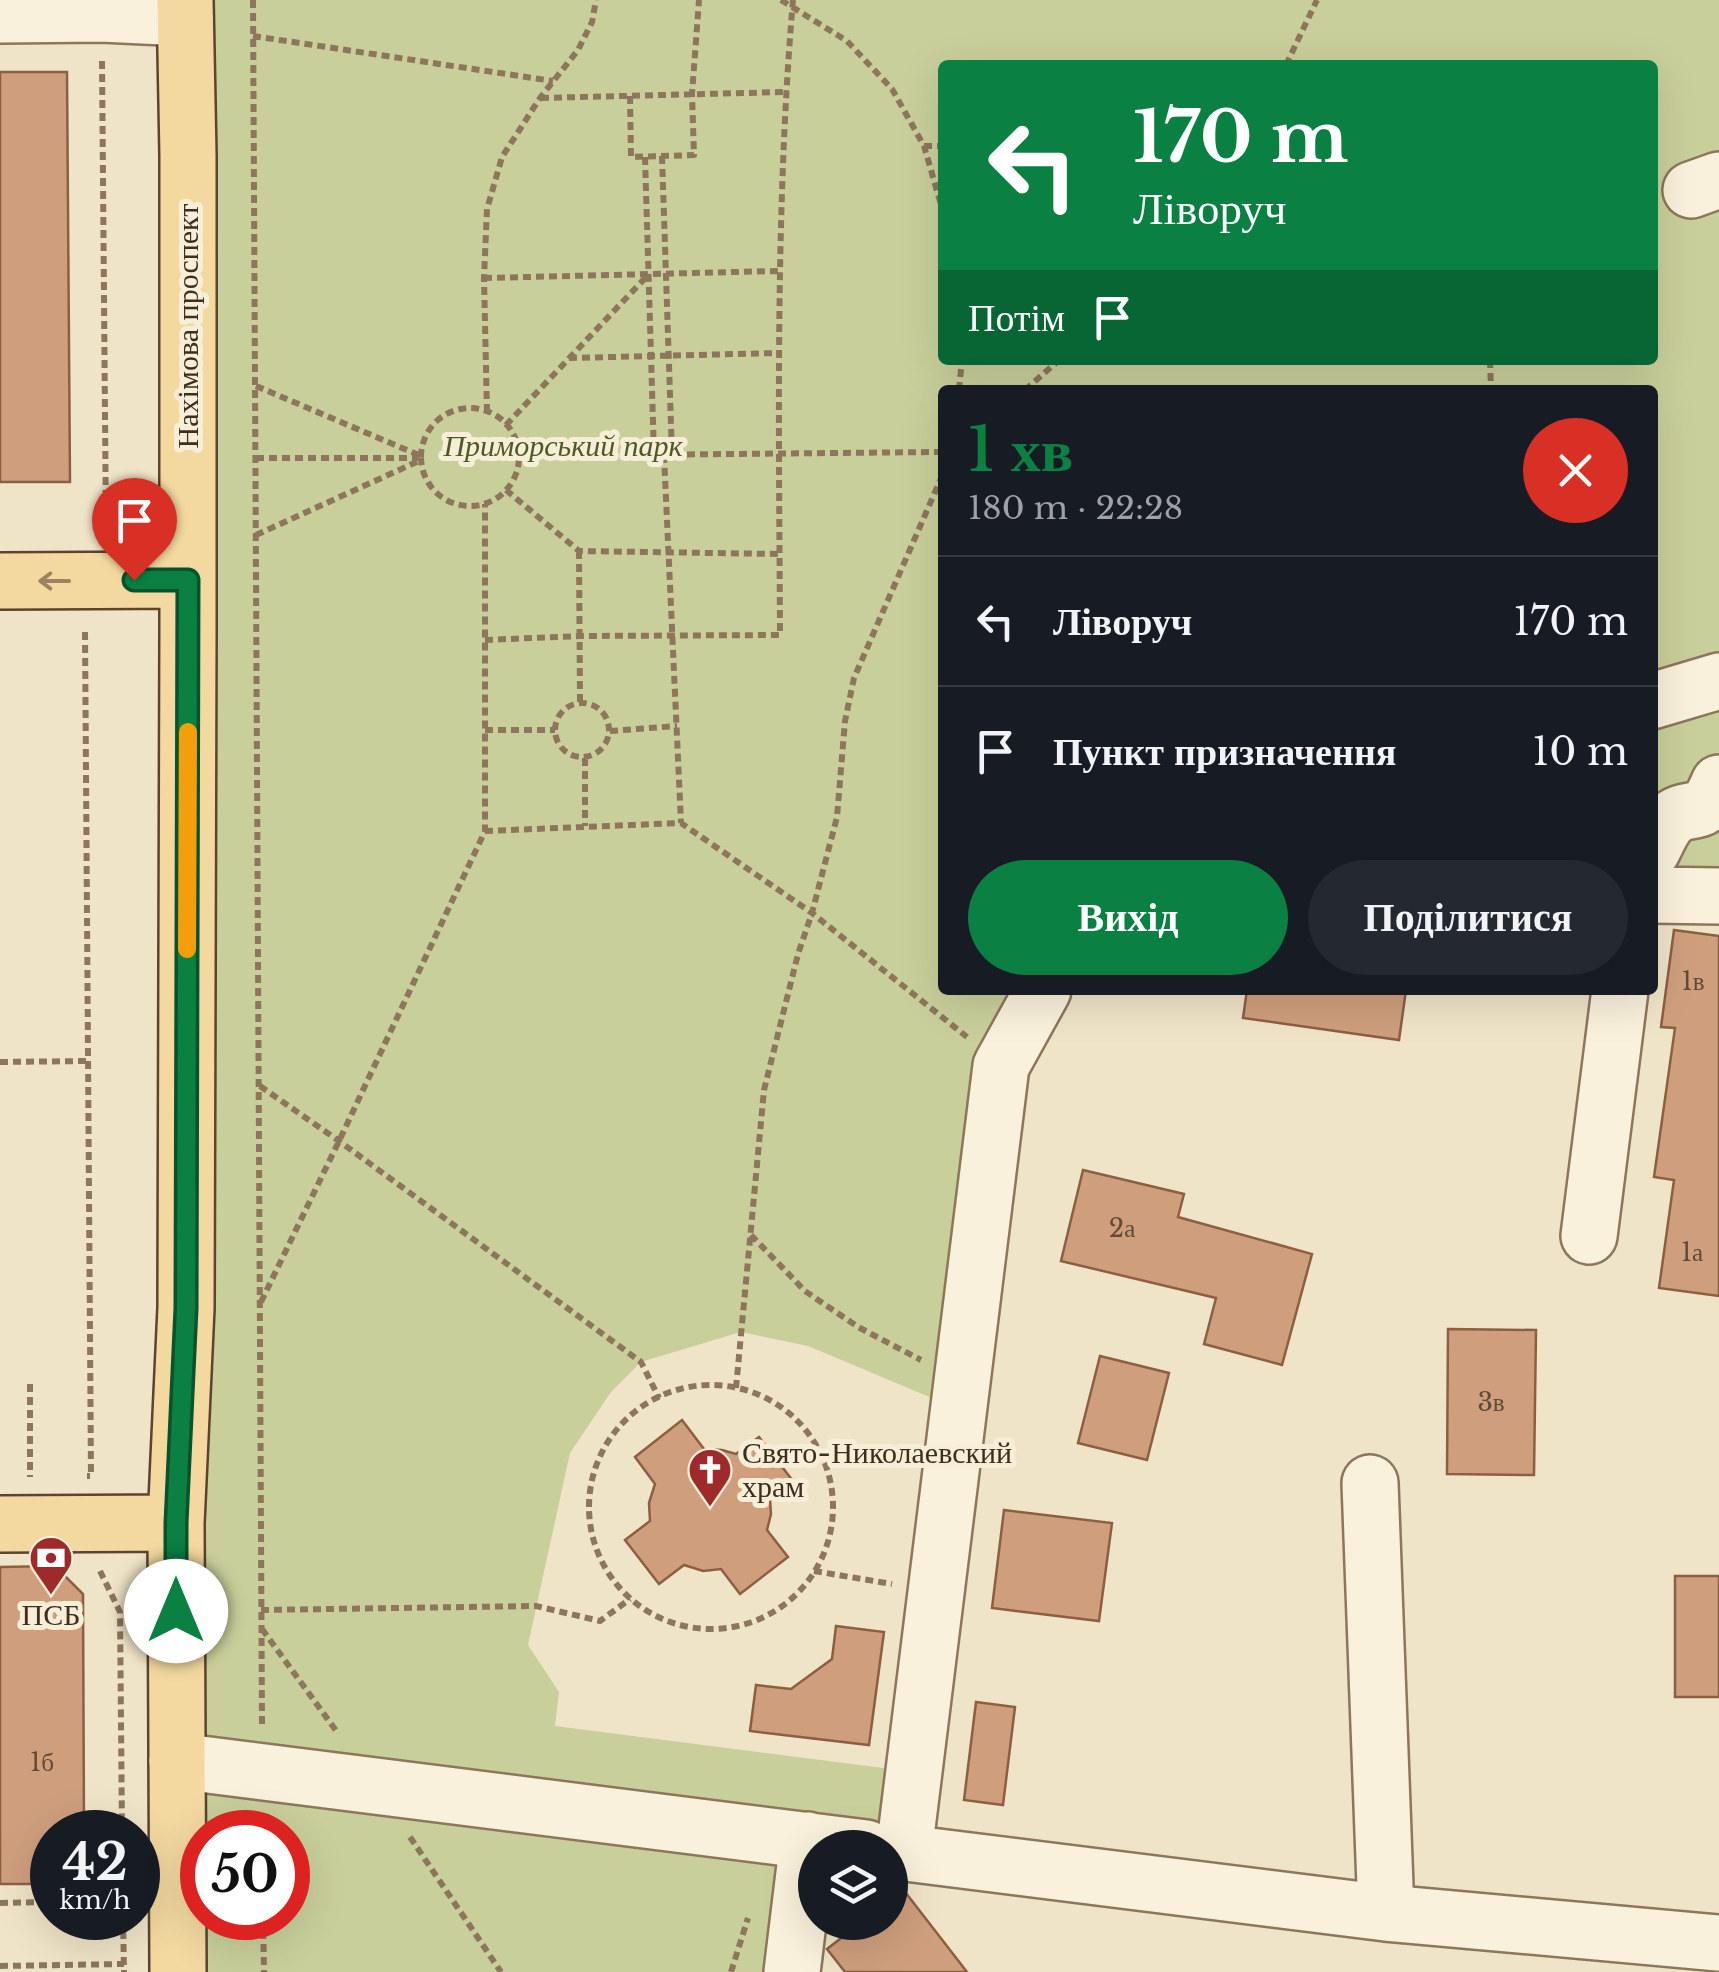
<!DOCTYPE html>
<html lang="uk">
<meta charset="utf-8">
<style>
body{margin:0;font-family:"Libre Baskerville",serif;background:#242831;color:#f1f3f6;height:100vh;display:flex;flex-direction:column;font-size:38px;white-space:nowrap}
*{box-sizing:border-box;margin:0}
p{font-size:32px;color:#9ea1a6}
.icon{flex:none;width:55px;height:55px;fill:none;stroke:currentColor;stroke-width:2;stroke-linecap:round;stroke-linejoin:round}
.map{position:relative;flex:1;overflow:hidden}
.side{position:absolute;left:938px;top:385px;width:720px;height:610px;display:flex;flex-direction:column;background:#171b24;border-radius:10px;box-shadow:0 10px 40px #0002}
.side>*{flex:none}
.hud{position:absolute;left:938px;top:60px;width:720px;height:305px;border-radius:10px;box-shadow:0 10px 40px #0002;background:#0b8043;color:#fff;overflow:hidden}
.buttons{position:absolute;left:798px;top:1830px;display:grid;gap:20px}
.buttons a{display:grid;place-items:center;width:110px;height:110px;border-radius:50%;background:#171b24;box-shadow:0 10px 40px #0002;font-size:50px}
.speed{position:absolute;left:30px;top:1810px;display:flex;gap:20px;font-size:50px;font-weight:700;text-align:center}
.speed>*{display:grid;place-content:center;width:130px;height:130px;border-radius:50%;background:#171b24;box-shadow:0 10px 40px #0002;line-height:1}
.speed small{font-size:25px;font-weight:400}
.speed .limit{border:15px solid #d22;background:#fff;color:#111}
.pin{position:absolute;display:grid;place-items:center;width:85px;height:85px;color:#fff;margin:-102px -42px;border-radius:50% 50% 50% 0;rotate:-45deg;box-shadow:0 0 10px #0007}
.pin .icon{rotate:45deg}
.me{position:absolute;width:110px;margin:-55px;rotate:0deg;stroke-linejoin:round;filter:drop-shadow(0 0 8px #0008)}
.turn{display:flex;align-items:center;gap:35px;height:210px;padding:0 30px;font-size:45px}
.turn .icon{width:130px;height:130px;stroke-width:2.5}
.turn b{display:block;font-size:70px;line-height:85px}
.then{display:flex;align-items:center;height:95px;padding:0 30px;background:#0003;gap:20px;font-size:38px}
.round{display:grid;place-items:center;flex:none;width:105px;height:105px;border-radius:52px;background:#242831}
.head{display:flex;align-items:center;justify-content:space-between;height:170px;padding:0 30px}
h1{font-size:60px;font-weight:600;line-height:75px;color:#0b8043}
.action{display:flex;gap:20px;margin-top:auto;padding:20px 30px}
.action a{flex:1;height:115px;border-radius:60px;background:#0b8043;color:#fff;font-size:40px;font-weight:600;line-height:115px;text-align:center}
.action a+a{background:#242831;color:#f1f3f6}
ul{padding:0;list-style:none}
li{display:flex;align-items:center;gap:30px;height:130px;padding:0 30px;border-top:2px solid #363941}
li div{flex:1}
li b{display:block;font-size:38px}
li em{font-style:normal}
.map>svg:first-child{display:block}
.green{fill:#c9cf9b;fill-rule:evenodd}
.building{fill:#cf9f7d;stroke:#8d5f41;stroke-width:2.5}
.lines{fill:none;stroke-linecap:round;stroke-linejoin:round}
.minor-casing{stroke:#8d765c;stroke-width:60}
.major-casing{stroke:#5b4430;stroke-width:60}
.path{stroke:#8d765c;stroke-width:6;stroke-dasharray:8 5;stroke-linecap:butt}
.minor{stroke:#faf1dc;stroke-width:55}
.major{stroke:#f3d9a0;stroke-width:55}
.oneway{stroke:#988460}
.route-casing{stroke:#07532c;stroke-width:25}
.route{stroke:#0b8043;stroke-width:18}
.slow{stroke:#f59e0b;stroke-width:18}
.labels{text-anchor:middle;stroke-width:10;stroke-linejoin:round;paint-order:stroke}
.number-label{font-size:25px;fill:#624a37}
.street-label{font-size:30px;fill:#3d2e20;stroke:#f7eed8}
.park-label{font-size:30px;font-style:italic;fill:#4d5a26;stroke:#f7eed8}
.poi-label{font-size:30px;fill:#3d2e20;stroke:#f7eed8;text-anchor:start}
</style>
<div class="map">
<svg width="1719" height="1972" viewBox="0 0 1719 1972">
<rect width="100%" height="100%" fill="#f0e4c8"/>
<!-- green -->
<path class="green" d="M 182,0 L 1719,0 L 1719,884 L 1653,885 L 1652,390 L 942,390 L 942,990 L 1062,990 L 1016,1072 L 922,1854 L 815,1848 L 770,1972 L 192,1972 ZM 942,65 L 1652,65 L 1652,360 L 942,360 ZM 741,1332 L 808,1346 L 939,1401 L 891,1769 L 555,1726 L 559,1692 L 528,1645 L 570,1453 L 611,1392 L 641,1362 ZM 202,1832 L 288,1832 L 288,1918 L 202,1918 Z"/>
<!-- building -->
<path class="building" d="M 0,72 L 67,72 L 70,482 L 0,482 Z
M 1674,930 L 1719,936 L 1719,1296 L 1659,1288 L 1674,1180 L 1654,1177 L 1675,1028 L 1661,1027 Z
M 1247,990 L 1406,990 L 1399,1040 L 1243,1018 Z
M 1083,1170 L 1184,1194 L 1178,1217 L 1312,1254 L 1282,1365 L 1204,1344 L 1216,1298 L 1061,1261 Z
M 1448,1329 L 1536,1330 L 1534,1475 L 1447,1474 Z
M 1100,1356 L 1169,1373 L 1147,1460 L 1078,1443 Z
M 682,1420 L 704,1449 L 722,1450 L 736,1454 L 759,1437 L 793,1481 L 770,1499 L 771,1514 L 767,1530 L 788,1557 L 740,1594 L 721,1569 L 703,1571 L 684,1565 L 659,1584 L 625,1540 L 650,1521 L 649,1503 L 655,1484 L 635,1457 Z
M 1004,1510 L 1112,1523 L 1099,1621 L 992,1608 Z
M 55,1566 L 83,1594 L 84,1832 L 52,1832 L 52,1884 L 0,1884 L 0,1567 Z
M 1675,1576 L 1719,1576 L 1719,1697 L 1675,1697 Z
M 836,1626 L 884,1632 L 869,1745 L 750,1731 L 756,1685 L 791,1689 L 832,1659 Z
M 976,1702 L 1015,1707 L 1003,1805 L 964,1800 Z
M 890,1882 L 899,1884 L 967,1972 L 845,1972 L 827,1949 L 862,1922 L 890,1922 Z"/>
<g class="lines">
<defs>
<path id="minor" d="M 0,15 L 102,14 L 185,18
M 1691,190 L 1719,180
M 1652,701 L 1719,681
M 1652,851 C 1659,838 1663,824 1675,816 C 1684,810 1690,812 1699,809 C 1710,805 1715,792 1719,783
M 1652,895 L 1719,896
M 1589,1236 L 1620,990
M 1370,1483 L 1386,1913
M 177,1761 L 866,1848
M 890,1851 L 1386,1913 L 1719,1943
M 904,1852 L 1001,1066 L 1043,990
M 792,1972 L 808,1840"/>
<path id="major" d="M 0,581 L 187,580
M 0,1524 L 176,1523
M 178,1972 L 176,1523 L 186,1308 L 188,632 L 188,155 L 185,0"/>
</defs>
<!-- minor casing -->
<use href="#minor" class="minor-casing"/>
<!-- major casing -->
<use href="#major" class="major-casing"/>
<!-- path -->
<path class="path" d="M 253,0 L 262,1724
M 781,0 L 847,41 L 892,89 L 924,146 L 942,208
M 253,36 L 553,81
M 102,61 L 106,533
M 1286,65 L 1317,0
M 630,96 L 631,157 L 694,155 L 692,94 L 699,0
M 541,98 L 785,92
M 924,146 L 942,146
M 662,156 L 672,455
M 645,157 L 654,455
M 484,278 L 778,271
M 569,358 L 779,353
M 1490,360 L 1491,390
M 256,386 L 421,456
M 959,390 L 962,360
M 1025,390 L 1059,360
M421 457a49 49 0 1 1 98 0a49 49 0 1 1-98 0Z
M 487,412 L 484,278 L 487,209 L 502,157 L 540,98 L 578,50 L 592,22 L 596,0
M 506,425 L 648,275
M 664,455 L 681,823
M 518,456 L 942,452
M 256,458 L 419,458
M 506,490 L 579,551 L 779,554
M 256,535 L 421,460
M 579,551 L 580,703
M 85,632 L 91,1476 L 87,1476
M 485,640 L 580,636 L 780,635 C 779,423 775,211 793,0
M555 730a27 27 0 1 1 54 0a27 27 0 1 1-54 0Z
M 485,730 L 555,730
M 610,731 L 677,726
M 585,758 L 585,826
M 485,831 L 681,823 L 812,913 L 967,1037
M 0,1062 L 89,1061
M 260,1086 L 339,1141 L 641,1362 L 659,1398
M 751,1235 L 805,1291 L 858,1327 L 921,1360
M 261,1302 L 339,1141 L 485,831 L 485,504
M 30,1384 L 30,1477
M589 1507a122 122 0 1 1 244 0a122 122 0 1 1-244 0Z
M 736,1388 L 764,1090 L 798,954 L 812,913 L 837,817 L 845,721 L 854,678 L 942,476
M 100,1571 L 120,1612 L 122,1832
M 814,1571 L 892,1584
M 261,1610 L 536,1606 L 600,1621 L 630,1599
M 262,1629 L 337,1732
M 263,1816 L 263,1832
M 410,1837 L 501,1972
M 0,1903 L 52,1902
M 123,1918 L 124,1972
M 263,1918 L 264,1972
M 0,1966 L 124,1964
M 731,1972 L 748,1918"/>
<!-- minor -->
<use href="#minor" class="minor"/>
<!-- major -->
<use href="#major" class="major"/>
</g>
<!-- one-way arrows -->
<defs><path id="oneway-shaft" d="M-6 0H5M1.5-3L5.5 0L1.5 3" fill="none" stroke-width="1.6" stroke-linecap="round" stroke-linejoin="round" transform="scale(2.5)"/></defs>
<use class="oneway" href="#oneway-shaft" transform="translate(54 581) rotate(180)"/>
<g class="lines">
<defs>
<path id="route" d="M 134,580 L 188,580 L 186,1308 L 176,1523 L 176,1611"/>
</defs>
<!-- route casing -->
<use href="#route" class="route-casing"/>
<!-- route -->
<use href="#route" class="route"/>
<!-- slow -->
<path class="slow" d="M 187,949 L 188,732"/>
</g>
<!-- icons -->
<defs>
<symbol id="church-pin" viewBox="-11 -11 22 30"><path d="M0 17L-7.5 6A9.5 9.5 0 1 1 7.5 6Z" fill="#9e2a2b" stroke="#f7eed8"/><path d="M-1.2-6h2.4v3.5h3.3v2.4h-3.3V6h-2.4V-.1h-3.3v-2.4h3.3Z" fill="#fff"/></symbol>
<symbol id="bank-pin" viewBox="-11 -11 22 30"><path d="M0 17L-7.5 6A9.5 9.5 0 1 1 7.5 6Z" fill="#9e2a2b" stroke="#f7eed8"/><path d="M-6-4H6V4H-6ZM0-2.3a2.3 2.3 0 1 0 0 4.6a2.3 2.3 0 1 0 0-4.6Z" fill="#fff"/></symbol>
</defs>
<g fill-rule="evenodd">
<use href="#church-pin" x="685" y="1445" width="50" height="68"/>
<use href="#bank-pin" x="26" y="1533" width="50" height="68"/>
</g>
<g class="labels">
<!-- number labels -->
<g class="number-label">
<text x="1693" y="990">1в</text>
<text x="1122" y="1237">2а</text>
<text x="1692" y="1261">1а</text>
<text x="1491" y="1411">3в</text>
<text x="42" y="1771">1б</text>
</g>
<!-- street labels -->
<g class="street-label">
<text transform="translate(188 326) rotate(-90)" y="10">Нахімова проспект</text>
</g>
<!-- park labels -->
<g class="park-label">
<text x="563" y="456">Приморський парк</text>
</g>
<!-- poi labels -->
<g class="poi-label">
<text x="742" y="1463">Свято-Николаевский<tspan x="742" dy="34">храм</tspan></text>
<text x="51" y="1625" text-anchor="middle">ПСБ</text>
</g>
</g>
</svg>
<div class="buttons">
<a><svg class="icon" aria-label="layers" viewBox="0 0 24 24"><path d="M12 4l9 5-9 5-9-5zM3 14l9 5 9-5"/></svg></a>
</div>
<div class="speed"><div>42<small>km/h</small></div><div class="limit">50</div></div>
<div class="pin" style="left:134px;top:580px;background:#d93025"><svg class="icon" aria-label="arrive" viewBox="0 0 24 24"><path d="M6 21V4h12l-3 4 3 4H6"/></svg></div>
<svg class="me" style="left:176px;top:1611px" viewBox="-20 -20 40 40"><circle r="19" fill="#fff"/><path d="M0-13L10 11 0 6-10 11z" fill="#0b8043"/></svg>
<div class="hud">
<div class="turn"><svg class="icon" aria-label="left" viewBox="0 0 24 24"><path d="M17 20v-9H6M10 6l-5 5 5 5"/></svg><div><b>170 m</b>Ліворуч</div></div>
<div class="then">Потім<svg class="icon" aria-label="arrive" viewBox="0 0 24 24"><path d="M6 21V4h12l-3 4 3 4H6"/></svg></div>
</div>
<section class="side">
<div class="head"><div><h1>1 хв</h1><p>180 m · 22:28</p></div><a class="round" style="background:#d93025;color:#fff"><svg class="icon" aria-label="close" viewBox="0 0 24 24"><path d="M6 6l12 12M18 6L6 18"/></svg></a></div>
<ul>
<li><svg class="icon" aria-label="left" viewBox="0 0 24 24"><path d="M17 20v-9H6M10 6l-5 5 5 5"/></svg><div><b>Ліворуч</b></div><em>170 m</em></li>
<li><svg class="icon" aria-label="arrive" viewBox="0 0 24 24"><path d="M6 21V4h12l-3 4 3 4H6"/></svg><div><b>Пункт призначення</b></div><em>10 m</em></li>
</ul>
<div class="action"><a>Вихід</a><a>Поділитися</a></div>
</section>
</div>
